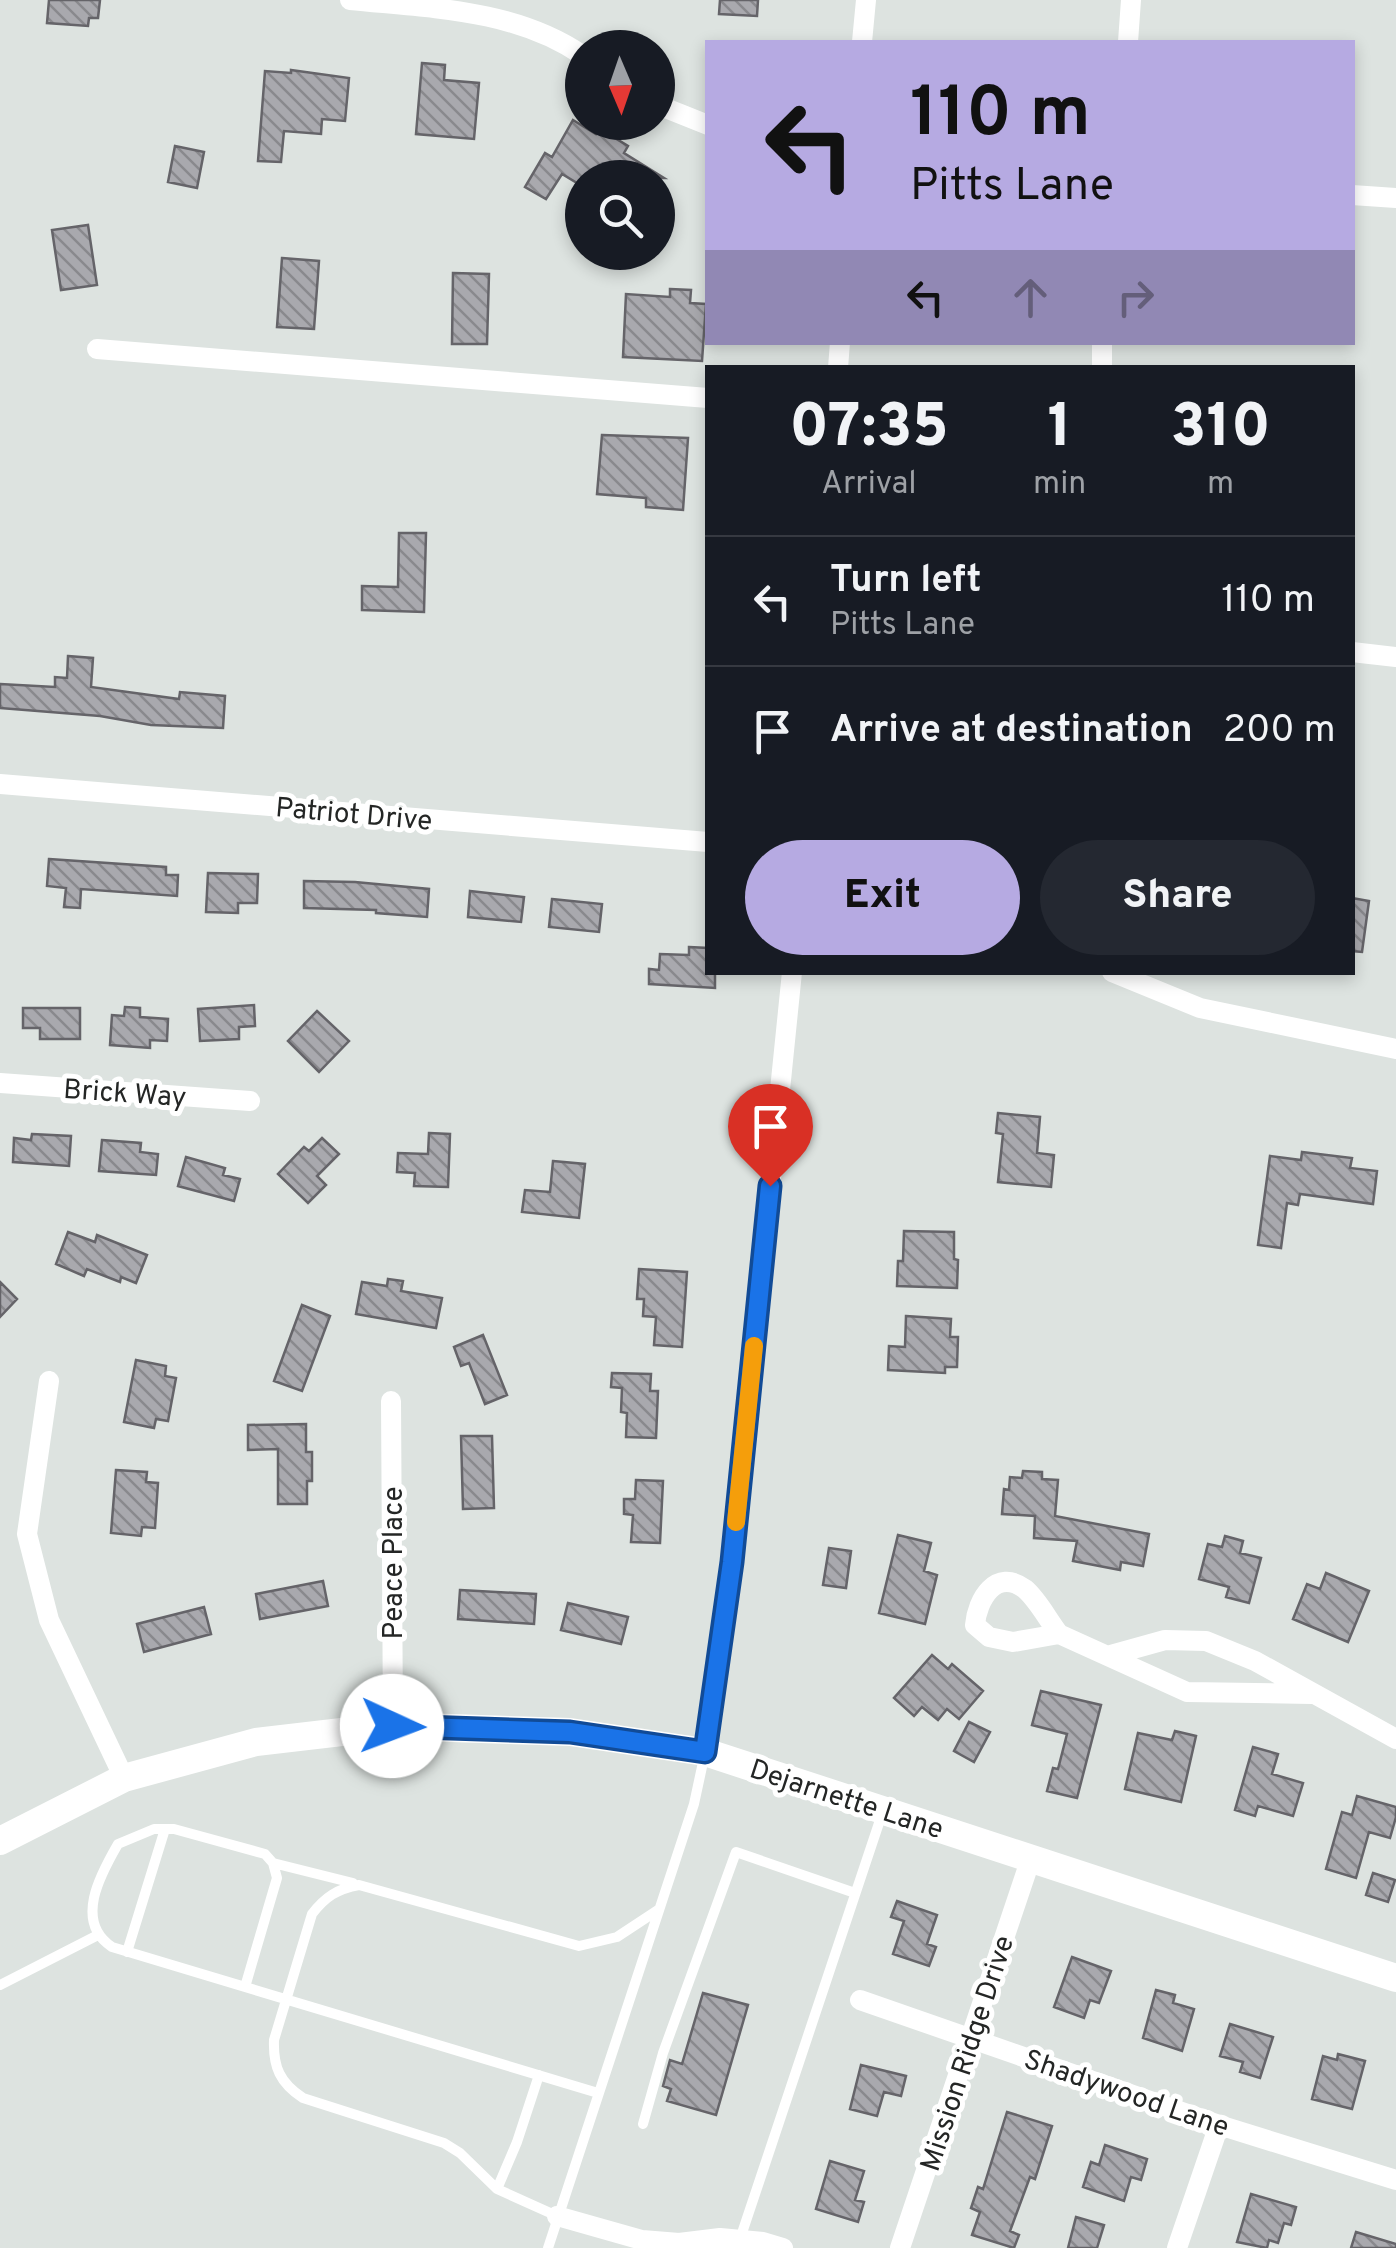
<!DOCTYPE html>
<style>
body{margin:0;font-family:Overpass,sans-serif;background:#242831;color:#f1f3f6;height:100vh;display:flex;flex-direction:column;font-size:38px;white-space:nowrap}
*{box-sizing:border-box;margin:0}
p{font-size:32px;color:#9ea1a6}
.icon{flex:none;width:55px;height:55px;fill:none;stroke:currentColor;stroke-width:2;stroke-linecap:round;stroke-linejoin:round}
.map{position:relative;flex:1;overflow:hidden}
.sheet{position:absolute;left:705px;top:365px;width:650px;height:610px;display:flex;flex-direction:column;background:#171b24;border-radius:0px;box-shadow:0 5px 15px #0003}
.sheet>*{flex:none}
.guide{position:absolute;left:705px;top:40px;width:650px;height:305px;border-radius:0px;box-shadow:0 5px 15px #0003;background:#b6aae2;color:#111;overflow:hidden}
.needle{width:65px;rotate:178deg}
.buttons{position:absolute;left:565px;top:30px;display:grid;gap:20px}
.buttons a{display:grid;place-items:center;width:110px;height:110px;border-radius:50%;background:#171b24;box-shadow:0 5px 15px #0003;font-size:50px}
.pin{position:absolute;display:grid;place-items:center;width:85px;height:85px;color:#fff;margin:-102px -42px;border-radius:50% 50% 50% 0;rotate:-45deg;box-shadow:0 0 10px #0007}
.pin .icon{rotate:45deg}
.me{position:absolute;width:110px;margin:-55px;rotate:92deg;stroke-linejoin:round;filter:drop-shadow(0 0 8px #0008)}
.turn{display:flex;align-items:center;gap:35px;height:210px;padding:0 40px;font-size:45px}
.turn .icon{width:130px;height:130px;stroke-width:2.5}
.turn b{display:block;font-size:70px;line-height:85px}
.lanes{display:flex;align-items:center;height:95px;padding:0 40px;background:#0003;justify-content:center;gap:50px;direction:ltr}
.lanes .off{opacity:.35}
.eta{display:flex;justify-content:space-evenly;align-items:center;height:170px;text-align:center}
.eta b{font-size:60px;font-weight:800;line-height:70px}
.action{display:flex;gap:20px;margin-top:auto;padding:20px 40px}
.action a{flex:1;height:115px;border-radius:60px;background:#b6aae2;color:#111;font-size:40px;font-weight:800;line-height:115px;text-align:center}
.action a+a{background:#242831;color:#f1f3f6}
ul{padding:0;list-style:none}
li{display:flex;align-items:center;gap:30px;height:130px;padding:0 40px;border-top:2px solid #363941}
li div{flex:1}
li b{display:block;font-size:38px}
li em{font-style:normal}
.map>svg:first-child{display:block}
.building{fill:url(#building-back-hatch);stroke:#656469;stroke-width:2.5}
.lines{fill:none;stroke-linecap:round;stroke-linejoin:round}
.service{stroke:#fff;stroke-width:10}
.minor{stroke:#fff;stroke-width:20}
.secondary{stroke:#fff;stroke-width:28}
.route-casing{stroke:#114b97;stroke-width:25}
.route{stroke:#1a73e8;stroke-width:18}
.slow{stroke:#f59e0b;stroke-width:18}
.labels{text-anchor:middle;stroke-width:10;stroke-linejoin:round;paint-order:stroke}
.street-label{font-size:28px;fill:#242625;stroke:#fff}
</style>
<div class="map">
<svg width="1396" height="2248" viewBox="0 0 1396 2248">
<defs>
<pattern id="building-back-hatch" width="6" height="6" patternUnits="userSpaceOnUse" patternTransform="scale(2.5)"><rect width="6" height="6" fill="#a9a9ae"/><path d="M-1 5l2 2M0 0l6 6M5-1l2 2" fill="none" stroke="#89898d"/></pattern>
</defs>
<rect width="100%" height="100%" fill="#dde3e0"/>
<!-- building -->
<path class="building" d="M 49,0 L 100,0 L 98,18 L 89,18 L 88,26 L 47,23 Z
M 720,0 L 758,0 L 757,16 L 719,14 Z
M 422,63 L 445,65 L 444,80 L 479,83 L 474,139 L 416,134 Z
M 291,70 L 349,78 L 345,121 L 322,119 L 321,134 L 284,131 L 281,162 L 258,161 L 265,71 L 291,73 Z
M 573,120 L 596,134 L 600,129 L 628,146 L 624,153 L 664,178 L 582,178 L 582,186 L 562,174 L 546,199 L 525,187 L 545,153 L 552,157 Z
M 175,146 L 204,152 L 197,188 L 168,182 Z
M 88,225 L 97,285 L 61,290 L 52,230 Z
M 282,258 L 319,261 L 314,329 L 277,327 Z
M 453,273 L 489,274 L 487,344 L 452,344 Z
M 670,289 L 691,290 L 690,303 L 706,304 L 702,361 L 623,357 L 626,294 L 670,297 Z
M 602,435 L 688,438 L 683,510 L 646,507 L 646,498 L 597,494 Z
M 399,533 L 426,533 L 424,612 L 362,610 L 362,586 L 398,587 Z
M 68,656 L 93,658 L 91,687 L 179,699 L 180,692 L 225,696 L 223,728 L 151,725 L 100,716 L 0,708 L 0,684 L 55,687 L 55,677 L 67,678 Z
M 49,859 L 166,867 L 166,875 L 178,875 L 177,896 L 81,889 L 80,908 L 64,907 L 66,888 L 47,886 Z
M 208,873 L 258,874 L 257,903 L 238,903 L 238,913 L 206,912 Z
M 304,881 L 355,882 L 429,889 L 427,917 L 376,913 L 376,910 L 304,908 Z
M 470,891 L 524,897 L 521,922 L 468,917 Z
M 1352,898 L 1369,901 L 1362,952 L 1352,951 Z
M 552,899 L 602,904 L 599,932 L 549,927 Z
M 689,947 L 708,948 L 708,972 L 715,972 L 715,988 L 649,984 L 649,969 L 659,970 L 660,954 L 689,955 Z
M 254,1005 L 255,1026 L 239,1027 L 239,1039 L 200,1041 L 198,1009 Z
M 125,1007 L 140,1008 L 140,1017 L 168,1019 L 167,1041 L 150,1040 L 150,1048 L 110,1045 L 112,1015 L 124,1016 Z
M 23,1008 L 80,1008 L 80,1039 L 40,1039 L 40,1028 L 23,1028 Z
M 317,1011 L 349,1041 L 319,1072 L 288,1041 Z
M 998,1113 L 1040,1117 L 1037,1153 L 1054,1155 L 1051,1187 L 998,1182 L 1003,1134 L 996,1133 Z
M 429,1133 L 450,1134 L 448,1187 L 414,1186 L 415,1173 L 397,1172 L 398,1153 L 428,1154 Z
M 32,1134 L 71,1136 L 69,1166 L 13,1162 L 14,1138 L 31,1140 Z
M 322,1138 L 339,1154 L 317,1176 L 326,1185 L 308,1203 L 278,1174 L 304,1147 L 309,1151 Z
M 102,1140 L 141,1143 L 140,1152 L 158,1154 L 156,1175 L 99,1171 Z
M 1302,1152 L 1352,1158 L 1350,1168 L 1377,1171 L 1373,1204 L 1300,1194 L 1298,1205 L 1287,1203 L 1281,1248 L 1258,1245 L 1270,1156 L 1301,1160 Z
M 186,1157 L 225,1168 L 223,1175 L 240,1179 L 234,1201 L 178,1186 Z
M 553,1161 L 585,1164 L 579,1218 L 522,1212 L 525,1190 L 550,1192 Z
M 904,1231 L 954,1232 L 954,1259 L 958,1260 L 957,1288 L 897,1286 L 898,1261 L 903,1261 Z
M 68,1232 L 95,1242 L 97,1235 L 147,1255 L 136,1283 L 121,1277 L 120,1282 L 87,1269 L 84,1276 L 56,1264 Z
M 639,1269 L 687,1272 L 682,1347 L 654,1345 L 656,1317 L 643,1316 L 644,1299 L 637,1299 Z
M 388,1279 L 403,1281 L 401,1291 L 442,1298 L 436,1328 L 356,1314 L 362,1282 L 387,1286 Z
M 0,1282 L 17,1299 L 0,1317 Z
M 302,1305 L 330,1316 L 302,1391 L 274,1381 Z
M 906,1316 L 951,1319 L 950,1337 L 958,1337 L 957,1367 L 945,1367 L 945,1373 L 888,1370 L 889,1346 L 905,1347 Z
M 483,1335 L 507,1395 L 485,1404 L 469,1363 L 461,1366 L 454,1347 Z
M 136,1360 L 166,1366 L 165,1376 L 176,1378 L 168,1421 L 156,1419 L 154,1428 L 124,1422 Z
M 612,1373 L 651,1374 L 650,1391 L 658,1391 L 656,1438 L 626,1437 L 627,1413 L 621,1412 L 622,1388 L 611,1387 Z
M 306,1424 L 306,1452 L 312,1452 L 312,1481 L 307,1481 L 307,1504 L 278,1504 L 278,1449 L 248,1450 L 248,1425 Z
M 461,1436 L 492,1436 L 494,1508 L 463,1509 Z
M 116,1470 L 147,1472 L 146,1482 L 158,1483 L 155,1528 L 142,1527 L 141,1536 L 111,1533 Z
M 1023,1471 L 1042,1472 L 1042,1479 L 1058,1480 L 1055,1516 L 1149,1534 L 1143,1566 L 1121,1562 L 1120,1570 L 1073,1561 L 1077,1541 L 1034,1538 L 1035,1516 L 1002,1514 L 1004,1489 L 1009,1490 L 1010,1477 L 1022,1478 Z
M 636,1480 L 663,1481 L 660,1543 L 631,1542 L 633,1515 L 624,1514 L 624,1499 L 635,1499 Z
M 898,1535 L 931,1543 L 924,1571 L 937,1575 L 925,1624 L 879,1613 Z
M 1225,1536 L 1243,1541 L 1240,1553 L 1261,1558 L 1249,1603 L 1226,1597 L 1229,1587 L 1199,1579 L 1208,1544 L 1222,1547 Z
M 829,1548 L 851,1551 L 846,1588 L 823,1585 Z
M 1326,1573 L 1369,1591 L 1348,1642 L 1293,1619 L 1307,1584 L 1320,1589 Z
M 323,1581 L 328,1606 L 260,1619 L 256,1594 Z
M 460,1590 L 536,1594 L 534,1624 L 458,1619 Z
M 568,1603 L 628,1617 L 621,1644 L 561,1630 Z
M 204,1607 L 211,1634 L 144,1652 L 137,1624 Z
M 932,1655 L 948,1669 L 952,1664 L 983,1691 L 959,1719 L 947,1709 L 938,1720 L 922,1707 L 914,1716 L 894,1698 Z
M 1041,1691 L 1101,1705 L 1077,1798 L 1047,1791 L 1053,1768 L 1058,1769 L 1067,1734 L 1032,1725 Z
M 969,1722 L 990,1732 L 974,1762 L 954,1751 Z
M 1175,1731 L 1196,1736 L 1181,1802 L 1125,1789 L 1138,1733 L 1172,1740 Z
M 1253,1747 L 1278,1754 L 1272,1774 L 1303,1783 L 1293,1816 L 1258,1806 L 1255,1816 L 1235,1810 Z
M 1357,1796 L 1396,1807 L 1396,1817 L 1390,1838 L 1369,1832 L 1356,1878 L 1326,1869 L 1342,1812 L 1352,1815 Z
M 1373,1873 L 1395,1880 L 1388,1902 L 1366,1895 Z
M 897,1901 L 937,1915 L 927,1944 L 936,1947 L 929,1966 L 893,1954 L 904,1921 L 891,1917 Z
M 1072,1957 L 1111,1971 L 1099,2003 L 1090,2000 L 1084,2018 L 1054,2007 Z
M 1156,1990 L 1175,1995 L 1173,2003 L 1194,2009 L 1182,2051 L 1143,2038 Z
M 703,1993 L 748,2005 L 716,2115 L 667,2101 L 671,2089 L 663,2086 L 670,2060 L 682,2064 Z
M 1230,2024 L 1273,2037 L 1260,2078 L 1240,2072 L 1243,2062 L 1220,2056 Z
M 1338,2054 L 1365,2061 L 1352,2109 L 1312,2099 L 1323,2056 L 1337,2060 Z
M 861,2065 L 906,2076 L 901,2096 L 884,2092 L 877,2116 L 850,2109 Z
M 1007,2112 L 1052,2126 L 1035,2179 L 1030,2177 L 1010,2231 L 1019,2235 L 1014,2248 L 972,2235 L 980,2212 L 971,2208 L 978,2187 L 983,2189 Z
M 1105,2145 L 1147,2159 L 1141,2180 L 1131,2177 L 1124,2201 L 1083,2187 L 1091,2162 L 1099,2165 Z
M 830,2161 L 864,2171 L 855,2200 L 864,2202 L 858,2222 L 816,2209 Z
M 1251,2194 L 1296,2207 L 1291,2225 L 1284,2223 L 1278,2243 L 1269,2240 L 1267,2248 L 1237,2242 Z
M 1076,2217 L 1104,2225 L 1097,2248 L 1068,2248 Z
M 1356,2232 L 1396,2244 L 1396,2248 L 1351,2248 Z"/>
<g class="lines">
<!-- service -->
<path class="service" d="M 273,1863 L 353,1883
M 127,1952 L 165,1829
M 0,1985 L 98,1935
M 245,1987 L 277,1878 L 273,1863 L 265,1854 L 174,1829 L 154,1829 L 118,1844 C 100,1875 74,1922 112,1947 L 598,2093
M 643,2124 L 663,2053 L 736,1852 L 855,1893
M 497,2189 L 517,2142 L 539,2075
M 557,2216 L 497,2189 L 460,2153 L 444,2143 L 303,2098 C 280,2083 273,2067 274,2040 L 312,1914 C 325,1897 337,1889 359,1885 L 579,1946 L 617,1937 L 658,1910
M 740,2239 L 882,1814
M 548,2248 L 694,1804 L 705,1753"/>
<!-- minor -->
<path class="minor" d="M 350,0 C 429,8 515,9 582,55
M 862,42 L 866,0
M 1128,42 L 1131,0
M 658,105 L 708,125
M 1352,195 L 1396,198
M 97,349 L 708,398
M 838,368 L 840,342
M 1102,368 L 1102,342
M 1352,652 L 1396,657
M 0,784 L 708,842
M 1112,972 L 1200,1008 L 1396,1049
M 0,1083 L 250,1101
M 49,1381 L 27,1534 L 49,1620 L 124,1778
M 391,1401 L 393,1726
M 1059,1634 C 1048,1620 1038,1600 1025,1589 C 996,1567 977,1600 975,1625 L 989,1637 L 1013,1642 L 1059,1634 L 1187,1692 L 1312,1694
M 1111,1655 L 1165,1640 L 1206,1641 L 1255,1661 L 1396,1739
M 705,1752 L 732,1562 L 792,972
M 860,2000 L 1219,2125 L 1396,2180
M 557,2216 L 642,2240 L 679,2243 L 720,2238 L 763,2242 L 783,2248
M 900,2248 L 1031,1858
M 1177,2248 L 1219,2125"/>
<!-- secondary -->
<path class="secondary" d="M 0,1841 L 124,1778 L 256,1742 L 393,1726 L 570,1732 L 705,1752 L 1396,1978"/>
</g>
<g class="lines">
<defs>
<path id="route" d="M 392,1726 L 570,1732 L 705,1752 L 732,1562 L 770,1186"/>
</defs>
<!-- route casing -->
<use href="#route" class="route-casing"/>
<!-- route -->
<use href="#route" class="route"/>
<!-- slow -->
<path class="slow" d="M 736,1522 L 754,1346"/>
</g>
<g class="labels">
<!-- street labels -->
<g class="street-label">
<text transform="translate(354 813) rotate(5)" y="10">Patriot Drive</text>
<text transform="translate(125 1092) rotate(4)" y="10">Brick Way</text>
<text transform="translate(392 1563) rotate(-90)" y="10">Peace Place</text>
<text transform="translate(847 1798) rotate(18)" y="10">Dejarnette Lane</text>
<text transform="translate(966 2053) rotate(-72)" y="10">Mission Ridge Drive</text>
<text transform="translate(1127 2092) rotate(19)" y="10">Shadywood Lane</text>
</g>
</g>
</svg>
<div class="buttons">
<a><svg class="needle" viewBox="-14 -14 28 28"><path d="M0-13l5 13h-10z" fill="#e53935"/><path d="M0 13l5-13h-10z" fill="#9ea1a6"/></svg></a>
<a><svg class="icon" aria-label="search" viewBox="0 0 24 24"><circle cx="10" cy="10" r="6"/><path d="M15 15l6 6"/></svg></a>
</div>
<div class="pin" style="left:770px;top:1186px;background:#d93025"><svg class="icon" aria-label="arrive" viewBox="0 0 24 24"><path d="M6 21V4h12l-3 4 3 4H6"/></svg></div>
<svg class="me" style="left:392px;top:1726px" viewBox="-20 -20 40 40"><circle r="19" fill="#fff"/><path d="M0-13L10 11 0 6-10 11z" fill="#1a73e8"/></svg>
<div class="guide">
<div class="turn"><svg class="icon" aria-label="left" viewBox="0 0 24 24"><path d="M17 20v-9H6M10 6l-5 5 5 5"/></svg><div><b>110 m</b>Pitts Lane</div></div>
<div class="lanes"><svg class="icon" aria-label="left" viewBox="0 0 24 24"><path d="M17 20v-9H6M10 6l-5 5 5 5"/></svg><svg class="icon off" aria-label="ahead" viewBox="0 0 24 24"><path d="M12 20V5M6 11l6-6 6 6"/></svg><svg class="icon off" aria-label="right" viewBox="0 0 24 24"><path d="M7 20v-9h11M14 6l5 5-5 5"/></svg></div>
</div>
<section class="sheet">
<div class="eta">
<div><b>07:35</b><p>Arrival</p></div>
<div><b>1</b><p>min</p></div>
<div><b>310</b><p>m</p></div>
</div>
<ul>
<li><svg class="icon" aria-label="left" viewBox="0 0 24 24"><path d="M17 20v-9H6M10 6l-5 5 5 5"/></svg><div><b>Turn left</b><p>Pitts Lane</p></div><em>110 m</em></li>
<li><svg class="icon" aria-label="arrive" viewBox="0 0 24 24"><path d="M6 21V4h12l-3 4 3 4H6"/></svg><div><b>Arrive at destination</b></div><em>200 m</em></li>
</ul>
<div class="action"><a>Exit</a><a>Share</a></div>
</section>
</div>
